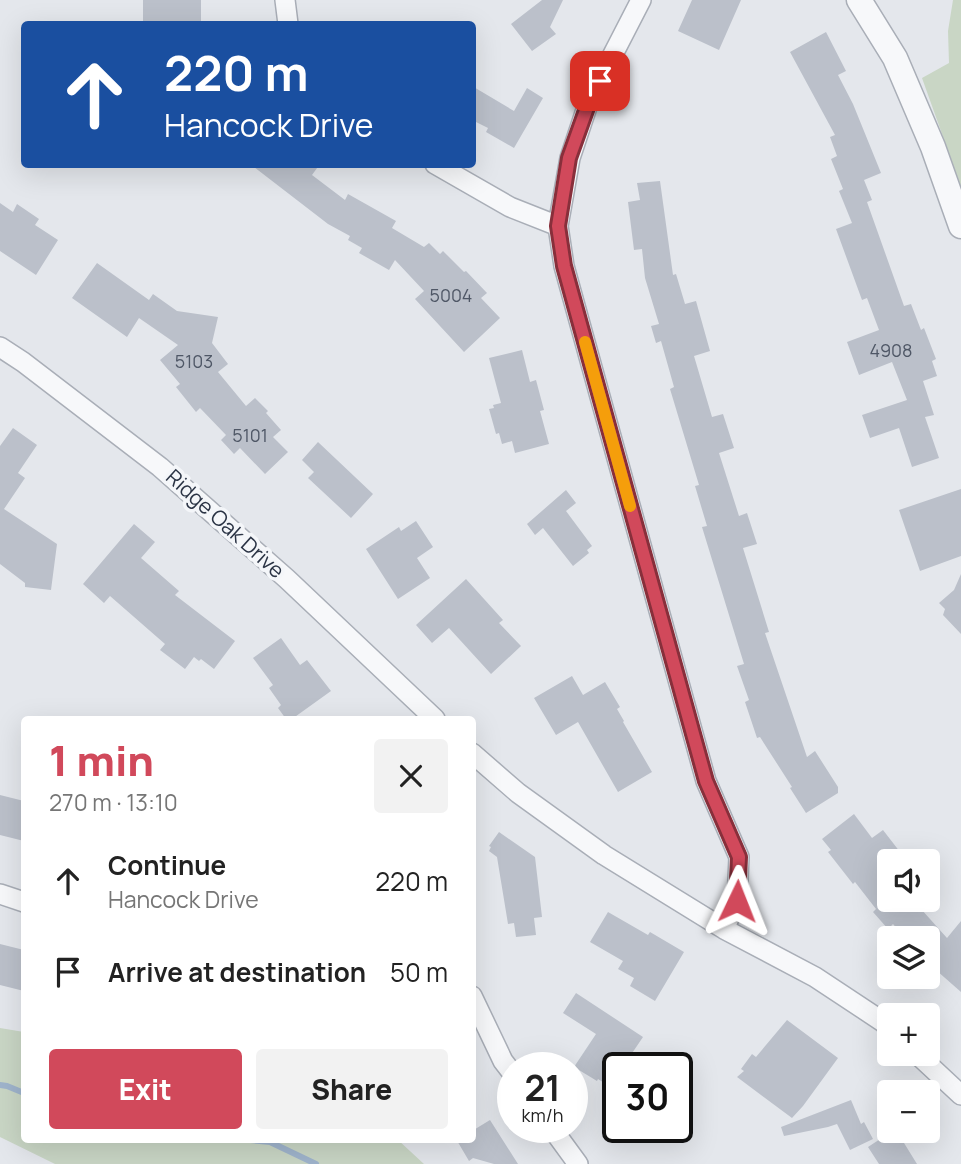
<!DOCTYPE html>
<meta charset="utf-8">
<style>
body{margin:0;font-family:Manrope,sans-serif;background:#f2f2f2;color:#222;height:100vh;display:flex;flex-direction:column;font-size:26px;white-space:nowrap}
*{box-sizing:border-box;margin:0}
p{font-size:23px;color:#767676}
.icon{flex:none;width:38px;height:38px;fill:none;stroke:currentColor;stroke-width:2;stroke-linecap:round;stroke-linejoin:round}
.map{position:relative;flex:1;overflow:hidden}
.sheet{position:absolute;left:21px;top:716px;width:455px;height:427px;display:flex;flex-direction:column;background:#fff;border-radius:7px;box-shadow:0 7px 28px #0002}
.sheet>*{flex:none}
.top-card{position:absolute;left:21px;top:21px;width:455px;height:147px;border-radius:7px;box-shadow:0 7px 28px #0002;background:#1a4fa0;color:#fff;overflow:hidden}
.tools{position:absolute;left:877px;top:849px;display:grid;gap:14px}
.tools a{display:grid;place-items:center;width:63px;height:63px;border-radius:7px;background:#fff;box-shadow:0 7px 28px #0002;font-size:35px}
.speed{position:absolute;left:497px;top:1052px;display:flex;gap:14px;font-size:35px;font-weight:700;text-align:center}
.speed>*{display:grid;place-content:center;width:91px;height:91px;border-radius:50%;background:#fff;box-shadow:0 7px 28px #0002;line-height:1}
.speed small{font-size:18px;font-weight:400}
.speed .limit{border:4px solid #111;border-radius:10px;background:#fff;color:#111}
.pin{position:absolute;display:grid;place-items:center;width:60px;height:60px;color:#fff;margin:-30px;border-radius:14px;box-shadow:0 4px 10px #0006}
.me{position:absolute;width:77px;margin:-38px;rotate:2deg;stroke-linejoin:round;filter:drop-shadow(0 0 5px #0008)}
.turn{display:flex;align-items:center;gap:24px;height:147px;padding:0 28px;font-size:32px}
.turn .icon{width:91px;height:91px;stroke-width:2.5}
.turn b{display:block;font-size:49px;line-height:60px}
.round{display:grid;place-items:center;flex:none;width:74px;height:74px;border-radius:7px;background:#f2f2f2}
.summary{display:flex;align-items:center;justify-content:space-between;height:119px;padding:0 28px}
h1{font-size:42px;font-weight:800;line-height:52px;color:#d1495b}
.action{display:flex;gap:14px;margin-top:auto;padding:14px 28px}
.action a{flex:1;height:80px;border-radius:7px;background:#d1495b;color:#fff;font-size:28px;font-weight:800;line-height:80px;text-align:center}
.action a+a{background:#f2f2f2;color:#222}
ul{padding:0;list-style:none}
li{display:flex;align-items:center;gap:21px;height:91px;padding:0 28px}
li div{flex:1}
li b{display:block;font-size:26px}
li em{font-style:normal}
.map>svg:first-child{display:block}
.green{fill:#c9d6c5}
.lines{fill:none;stroke-linecap:round;stroke-linejoin:round}
.stream{stroke:#9fb4cc;stroke-width:6}
.building{fill:#bbc0ca}
.minor-casing{stroke:#a9aeb7;stroke-width:22}
.tertiary-casing{stroke:#a9aeb7;stroke-width:27}
.minor{stroke:#f7f8fa;stroke-width:19}
.tertiary{stroke:#f7f8fa;stroke-width:24}
.route-casing{stroke:#882f3b;stroke-width:18}
.route{stroke:#d1495b;stroke-width:12}
.slow{stroke:#f59e0b;stroke-width:12}
.labels{text-anchor:middle;stroke-width:7;stroke-linejoin:round;paint-order:stroke}
.number-label{font-size:18px;fill:#4f5766}
.street-label{font-size:21px;fill:#2b3445;stroke:#f4f6f9}
</style>
<div class="map">
<svg width="961" height="1164" viewBox="0 0 961 1164">
<rect width="100%" height="100%" fill="#e4e7ec"/>
<!-- green -->
<path class="green" d="M 953,0 L 961,0 L 961,187 L 922,78 L 949,63 L 948,31 Z
M 0,1028 L 24,1032 L 24,1139 L 397,1139 L 424,1164 L 55,1164 L 0,1137 Z"/>
<g class="lines">
<!-- stream -->
<path class="stream" d="M 0,1085 L 7,1086 L 24,1093
M 240,1139 L 270,1142 L 316,1164"/>
</g>
<!-- building -->
<path class="building" d="M 143,0 L 201,0 L 201,24 L 143,24 Z
M 542,0 L 563,0 L 550,27 L 556,34 L 532,51 L 511,24 Z
M 692,0 L 741,0 L 719,50 L 678,31 Z
M 826,32 L 846,71 L 838,75 L 853,104 L 881,173 L 864,180 L 872,200 L 867,202 L 904,306 L 911,304 L 921,330 L 924,328 L 936,359 L 932,361 L 937,376 L 923,381 L 934,415 L 925,417 L 939,458 L 912,467 L 899,428 L 870,438 L 862,415 L 907,400 L 892,362 L 859,375 L 847,342 L 879,330 L 867,298 L 862,300 L 836,229 L 852,223 L 839,191 L 843,189 L 831,159 L 837,156 L 830,137 L 835,135 L 790,52 Z
M 472,86 L 514,111 L 527,88 L 543,98 L 514,148 L 486,132 L 488,128 L 472,120 Z
M 250,164 L 320,164 L 312,175 L 345,200 L 348,194 L 396,221 L 392,228 L 424,247 L 429,243 L 440,254 L 443,251 L 464,272 L 466,271 L 487,293 L 481,298 L 500,318 L 464,352 L 415,299 L 424,291 L 395,260 L 389,270 L 359,253 L 362,248 L 348,240 L 350,236 L 328,224 Z
M 660,181 L 673,275 L 676,274 L 685,304 L 696,301 L 710,351 L 694,356 L 712,417 L 723,414 L 734,448 L 719,453 L 739,516 L 747,513 L 757,544 L 743,548 L 769,632 L 765,633 L 807,757 L 815,751 L 838,787 L 838,793 L 806,813 L 790,788 L 792,787 L 760,737 L 757,738 L 745,702 L 749,700 L 737,666 L 744,664 L 702,527 L 707,526 L 695,486 L 699,485 L 670,389 L 674,387 L 661,341 L 656,343 L 651,326 L 659,324 L 645,278 L 642,249 L 634,250 L 628,202 L 640,200 L 637,183 Z
M 0,203 L 13,212 L 17,204 L 39,219 L 35,225 L 58,240 L 36,275 L 0,251 Z
M 97,263 L 149,300 L 153,294 L 177,311 L 218,317 L 212,343 L 228,364 L 218,372 L 246,406 L 255,398 L 268,411 L 266,413 L 281,430 L 273,437 L 288,452 L 265,474 L 240,448 L 234,454 L 221,440 L 226,435 L 200,408 L 196,412 L 176,387 L 180,384 L 160,360 L 178,345 L 139,318 L 127,337 L 72,298 Z
M 522,350 L 530,382 L 536,380 L 544,410 L 540,411 L 549,444 L 515,453 L 512,441 L 502,444 L 499,433 L 496,434 L 489,409 L 494,408 L 493,405 L 501,403 L 489,358 Z
M 13,428 L 37,445 L 18,473 L 25,478 L 4,509 L 57,544 L 51,590 L 25,587 L 25,583 L 0,564 L 0,446 Z
M 318,442 L 373,494 L 351,518 L 308,478 L 314,472 L 302,460 Z
M 961,489 L 961,556 L 920,571 L 899,510 Z
M 566,490 L 576,503 L 566,511 L 592,546 L 587,550 L 589,553 L 573,566 L 543,528 L 535,535 L 527,524 Z
M 416,521 L 433,547 L 417,558 L 430,578 L 398,599 L 366,549 L 399,527 L 401,531 Z
M 134,524 L 155,542 L 141,558 L 179,591 L 175,595 L 235,641 L 214,669 L 201,659 L 199,661 L 194,657 L 185,669 L 160,650 L 165,644 L 110,596 L 104,603 L 83,584 Z
M 961,574 L 961,634 L 943,615 L 945,609 L 939,603 L 954,590 Z
M 466,579 L 503,620 L 499,623 L 521,646 L 491,674 L 449,628 L 432,643 L 416,625 Z
M 281,638 L 300,665 L 307,660 L 331,691 L 292,719 L 286,719 L 278,708 L 281,705 L 269,688 L 273,685 L 253,658 Z
M 572,676 L 583,695 L 605,682 L 620,707 L 617,709 L 624,721 L 623,722 L 652,772 L 618,792 L 578,722 L 556,735 L 534,698 Z
M 0,795 L 24,801 L 24,841 L 0,835 Z
M 854,814 L 872,838 L 883,830 L 907,861 L 889,861 L 889,900 L 913,900 L 947,938 L 961,921 L 961,992 L 928,963 L 928,938 L 905,938 L 893,924 L 888,929 L 873,912 L 876,909 L 855,882 L 853,884 L 828,852 L 831,850 L 822,839 Z
M 499,832 L 535,857 L 542,917 L 534,918 L 536,935 L 516,937 L 514,923 L 508,924 L 497,857 L 489,851 L 491,847 L 489,846 Z
M 608,912 L 648,935 L 650,932 L 684,952 L 655,1001 L 630,986 L 634,978 L 618,969 L 623,961 L 590,942 Z
M 0,944 L 24,950 L 24,991 L 0,985 Z
M 576,993 L 643,1037 L 622,1068 L 618,1068 L 618,1092 L 598,1079 L 597,1081 L 574,1067 L 596,1034 L 563,1013 Z
M 787,1020 L 838,1058 L 803,1106 L 792,1118 L 737,1077 L 744,1071 L 741,1069 L 752,1054 L 756,1057 Z
M 851,1100 L 861,1124 L 864,1122 L 873,1139 L 850,1150 L 837,1124 L 828,1127 L 784,1136 L 781,1127 Z
M 490,1120 L 518,1164 L 494,1164 L 473,1158 L 469,1161 L 456,1139 L 472,1139 L 472,1131 Z
M 894,1130 L 896,1130 L 917,1164 L 879,1164 L 868,1147 Z"/>
<g class="lines">
<defs>
<path id="minor" d="M 285,0 L 288,24
M 641,0 L 589,101 L 570,158 L 558,226 L 564,266 L 706,781 L 739,857 L 737,901 L 724,929
M 435,164 L 510,207 L 558,226
M 0,347 L 23,362 L 160,467 L 287,579 L 435,719
M 472,753 L 518,793 L 604,855 L 724,929 L 815,977 L 883,1022 L 889,1028
M 0,894 L 24,902
M 472,996 L 503,1061 L 513,1074
M 917,1054 L 961,1095
M 551,1127 L 578,1164"/>
<path id="tertiary" d="M 859,0 L 895,58 L 933,147 L 961,226"/>
</defs>
<!-- minor casing -->
<use href="#minor" class="minor-casing"/>
<!-- tertiary casing -->
<use href="#tertiary" class="tertiary-casing"/>
<!-- minor -->
<use href="#minor" class="minor"/>
<!-- tertiary -->
<use href="#tertiary" class="tertiary"/>
</g>
<g class="lines">
<defs>
<path id="route" d="M 600,81 L 589,102 L 569,158 L 558,226 L 564,266 L 706,781 L 739,857 L 737,901"/>
</defs>
<!-- route casing -->
<use href="#route" class="route-casing"/>
<!-- route -->
<use href="#route" class="route"/>
<!-- slow -->
<path class="slow" d="M 585,342 L 630,506"/>
</g>
<g class="labels">
<!-- number labels -->
<g class="number-label">
<text x="451" y="302">5004</text>
<text x="891" y="357">4908</text>
<text x="194" y="368">5103</text>
<text x="250" y="442">5101</text>
</g>
<!-- street labels -->
<g class="street-label">
<text transform="translate(225 524) rotate(42)" y="7">Ridge Oak Drive</text>
</g>
</g>
</svg>
<div class="tools">
<a><svg class="icon" aria-label="sound" viewBox="0 0 24 24"><path d="M4 9h4l5-4v14l-5-4H4zM17 9q2 3 0 6"/></svg></a>
<a><svg class="icon" aria-label="layers" viewBox="0 0 24 24"><path d="M12 4l9 5-9 5-9-5zM3 14l9 5 9-5"/></svg></a>
<a>+</a>
<a>−</a>
</div>
<div class="speed"><div>21<small>km/h</small></div><div class="limit">30</div></div>
<div class="pin" style="left:600px;top:81px;background:#d93025"><svg class="icon" aria-label="arrive" viewBox="0 0 24 24"><path d="M6 21V4h12l-3 4 3 4H6"/></svg></div>
<svg class="me" style="left:737px;top:901px" viewBox="-20 -20 40 40"><path d="M0-17L14 15 0 8-14 15z" fill="#d1495b" stroke="#fff" stroke-width="4"/></svg>
<div class="top-card">
<div class="turn"><svg class="icon" aria-label="ahead" viewBox="0 0 24 24"><path d="M12 20V5M6 11l6-6 6 6"/></svg><div><b>220 m</b>Hancock Drive</div></div>
</div>
<section class="sheet">
<div class="summary"><div><h1>1 min</h1><p>270 m · 13:10</p></div><a class="round"><svg class="icon" aria-label="close" viewBox="0 0 24 24"><path d="M6 6l12 12M18 6L6 18"/></svg></a></div>
<ul>
<li><svg class="icon" aria-label="ahead" viewBox="0 0 24 24"><path d="M12 20V5M6 11l6-6 6 6"/></svg><div><b>Continue</b><p>Hancock Drive</p></div><em>220 m</em></li>
<li><svg class="icon" aria-label="arrive" viewBox="0 0 24 24"><path d="M6 21V4h12l-3 4 3 4H6"/></svg><div><b>Arrive at destination</b></div><em>50 m</em></li>
</ul>
<div class="action"><a>Exit</a><a>Share</a></div>
</section>
</div>
